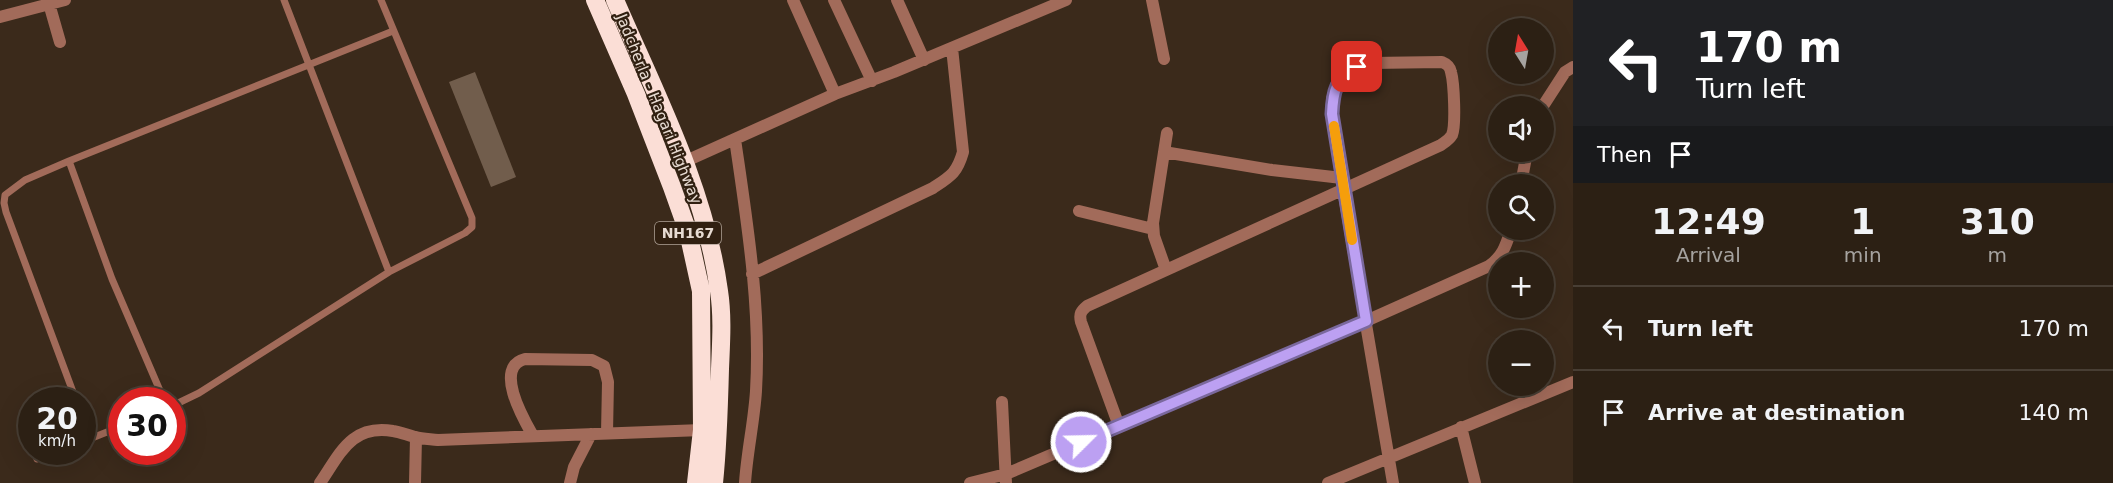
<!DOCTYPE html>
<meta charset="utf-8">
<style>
body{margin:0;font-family:"DejaVu Sans",sans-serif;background:#34281d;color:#f1f3f6;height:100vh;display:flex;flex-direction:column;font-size:22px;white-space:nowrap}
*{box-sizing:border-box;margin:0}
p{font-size:20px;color:#a6a3a0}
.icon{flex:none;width:33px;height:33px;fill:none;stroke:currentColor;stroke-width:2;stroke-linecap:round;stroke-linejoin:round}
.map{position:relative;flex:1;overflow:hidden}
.sheet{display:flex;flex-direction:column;background:#2c2014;width:540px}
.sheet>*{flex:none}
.top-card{background:#202124;color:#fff;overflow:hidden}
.needle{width:39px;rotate:349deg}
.buttons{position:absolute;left:1488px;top:18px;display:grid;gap:12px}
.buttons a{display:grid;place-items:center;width:66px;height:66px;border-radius:50%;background:#2c2014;box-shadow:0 6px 24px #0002,0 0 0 2px #483e34;font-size:30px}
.speed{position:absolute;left:18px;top:387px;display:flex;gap:12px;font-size:30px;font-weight:700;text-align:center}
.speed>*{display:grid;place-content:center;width:78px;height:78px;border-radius:50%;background:#2c2014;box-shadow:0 6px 24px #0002,0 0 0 2px #483e34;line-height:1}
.speed small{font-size:15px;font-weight:400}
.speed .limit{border:9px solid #d22;background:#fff;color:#111}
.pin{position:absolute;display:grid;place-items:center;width:51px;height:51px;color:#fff;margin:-26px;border-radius:12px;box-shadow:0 3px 9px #0006}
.me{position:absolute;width:66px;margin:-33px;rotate:67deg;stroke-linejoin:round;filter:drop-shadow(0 0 4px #0008)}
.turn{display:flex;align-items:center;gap:21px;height:126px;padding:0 24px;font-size:27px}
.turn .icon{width:78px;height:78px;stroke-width:2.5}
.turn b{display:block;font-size:42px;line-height:51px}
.then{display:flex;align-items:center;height:57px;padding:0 24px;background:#0003;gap:12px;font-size:22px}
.eta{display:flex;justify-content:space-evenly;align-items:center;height:102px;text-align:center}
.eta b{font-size:36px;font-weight:800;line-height:42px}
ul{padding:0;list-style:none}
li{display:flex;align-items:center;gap:18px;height:84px;padding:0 24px;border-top:2px solid #483e34}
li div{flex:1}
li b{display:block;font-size:22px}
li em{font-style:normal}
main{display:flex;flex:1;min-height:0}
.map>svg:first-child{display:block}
.building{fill:#715d4c}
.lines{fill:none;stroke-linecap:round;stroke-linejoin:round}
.lane{stroke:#a26b5a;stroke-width:7}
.street{stroke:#a26b5a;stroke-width:12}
.highway{stroke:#fbded6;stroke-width:18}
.route-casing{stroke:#7a689d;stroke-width:15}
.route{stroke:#bca0f2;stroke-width:10}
.slow{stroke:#f59e0b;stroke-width:10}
.labels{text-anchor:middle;stroke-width:4.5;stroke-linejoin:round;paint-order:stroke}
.shield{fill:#312011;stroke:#b0a398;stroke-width:1.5}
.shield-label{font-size:14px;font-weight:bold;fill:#e7dbd2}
.street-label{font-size:15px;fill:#e7dbd2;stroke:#312011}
</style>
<main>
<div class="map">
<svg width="1573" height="483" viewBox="0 0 1573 483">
<rect width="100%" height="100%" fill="#3b2a1b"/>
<!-- building -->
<path class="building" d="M 475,72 L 516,177 L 491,187 L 449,82 Z"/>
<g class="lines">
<!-- lane -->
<path class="lane" d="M 284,0 L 389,272
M 69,161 L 112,279 L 164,400
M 76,400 L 6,212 L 4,203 L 5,195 L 25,180 L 69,161 L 393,31
M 172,406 L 199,393 L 389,272 L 465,233 L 472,227 L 472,218 L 381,0
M 82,417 L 90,438
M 82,442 L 122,426
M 37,459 L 57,452"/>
<!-- street -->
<path class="street" d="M 48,0 L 60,42
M 793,0 L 835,94
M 834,0 L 872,81
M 897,0 L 924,60
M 1152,0 L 1164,59
M 0,17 L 65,0
M 1543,106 L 1565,72 L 1573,67
M 735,139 C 747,222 761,307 756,391 C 754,422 747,452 745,483
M 1164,152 L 1272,170 L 1342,178
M 686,161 L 835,94 L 894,72 L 1066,0
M 1521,184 L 1527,152
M 1079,211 L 1153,229
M 1166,270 L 1154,236 L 1153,223 L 1167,133
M 752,274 L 933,188 C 951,176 957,173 963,152 L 952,48
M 1002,402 L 1006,483
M 1119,426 L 1081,322 C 1079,314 1081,311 1087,306 L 1441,145 C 1445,142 1449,140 1452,135 C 1456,125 1454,83 1451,72 C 1450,66 1447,64 1442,62 L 1371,63 L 1357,67 L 1345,74 L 1337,85 L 1332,99 L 1332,114 L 1343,189 L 1393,483
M 1461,427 L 1475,483
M 533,436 C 524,420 493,367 525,359 L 592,360 L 604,366 L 608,382 L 607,433
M 320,483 C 340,454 351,424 393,431 C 400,432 407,435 415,437 C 422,439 430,439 438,440 L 702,430
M 415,483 L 416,437
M 570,483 L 574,467 L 591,434
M 970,483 L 1006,474 L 1366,321 L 1489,266 C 1503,256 1506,245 1511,230
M 1328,483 L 1573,382"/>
<!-- highway -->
<path class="highway" d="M 595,0 L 636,94 L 672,187 L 688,232 L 701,291 L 702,430 L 696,483
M 615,0 C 656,95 705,188 719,291 C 723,317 721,344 720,369 C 719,407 718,445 714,483"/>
</g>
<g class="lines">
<defs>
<path id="route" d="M 1081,442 L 1366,321 L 1332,114 C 1333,91 1336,78 1357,67"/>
</defs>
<!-- route casing -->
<use href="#route" class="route-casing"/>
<!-- route -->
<use href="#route" class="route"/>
<!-- slow -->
<path class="slow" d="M 1334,126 L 1352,240"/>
</g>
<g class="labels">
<!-- shield labels -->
<rect class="shield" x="655" y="222" width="66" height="22" rx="4.5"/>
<g class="shield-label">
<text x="688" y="238">NH167</text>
</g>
<!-- street labels -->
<g class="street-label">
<text transform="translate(659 109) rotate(68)" y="5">Jadcherla - Hagari Highway</text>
</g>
</g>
</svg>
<div class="buttons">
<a><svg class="needle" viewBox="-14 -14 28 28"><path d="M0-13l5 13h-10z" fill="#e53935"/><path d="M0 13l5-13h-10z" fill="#a6a3a0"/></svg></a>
<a><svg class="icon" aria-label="sound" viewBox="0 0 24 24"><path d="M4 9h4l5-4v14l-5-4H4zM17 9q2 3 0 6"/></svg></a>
<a><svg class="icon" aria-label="search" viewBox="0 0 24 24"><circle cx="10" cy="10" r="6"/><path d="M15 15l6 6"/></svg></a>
<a>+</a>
<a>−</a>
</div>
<div class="speed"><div>20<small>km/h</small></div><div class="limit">30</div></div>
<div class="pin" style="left:1357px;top:67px;background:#d93025"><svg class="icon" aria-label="arrive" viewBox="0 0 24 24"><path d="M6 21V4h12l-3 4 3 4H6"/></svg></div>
<svg class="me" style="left:1081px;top:442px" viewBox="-20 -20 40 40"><circle r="17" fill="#bca0f2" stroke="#fff" stroke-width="3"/><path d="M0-11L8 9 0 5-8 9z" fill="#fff"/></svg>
</div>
<section class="sheet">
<div class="top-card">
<div class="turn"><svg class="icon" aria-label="left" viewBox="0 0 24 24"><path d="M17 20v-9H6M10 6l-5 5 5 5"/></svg><div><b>170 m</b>Turn left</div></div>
<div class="then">Then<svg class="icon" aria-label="arrive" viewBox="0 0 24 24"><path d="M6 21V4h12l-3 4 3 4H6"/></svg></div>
</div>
<div class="eta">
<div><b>12:49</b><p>Arrival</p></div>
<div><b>1</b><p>min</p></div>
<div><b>310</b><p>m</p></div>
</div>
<ul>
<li><svg class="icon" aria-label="left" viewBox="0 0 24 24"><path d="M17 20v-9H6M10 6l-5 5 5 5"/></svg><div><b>Turn left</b></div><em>170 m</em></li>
<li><svg class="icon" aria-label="arrive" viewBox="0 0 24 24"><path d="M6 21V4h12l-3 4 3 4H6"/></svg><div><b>Arrive at destination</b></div><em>140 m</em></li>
</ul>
</section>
</main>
